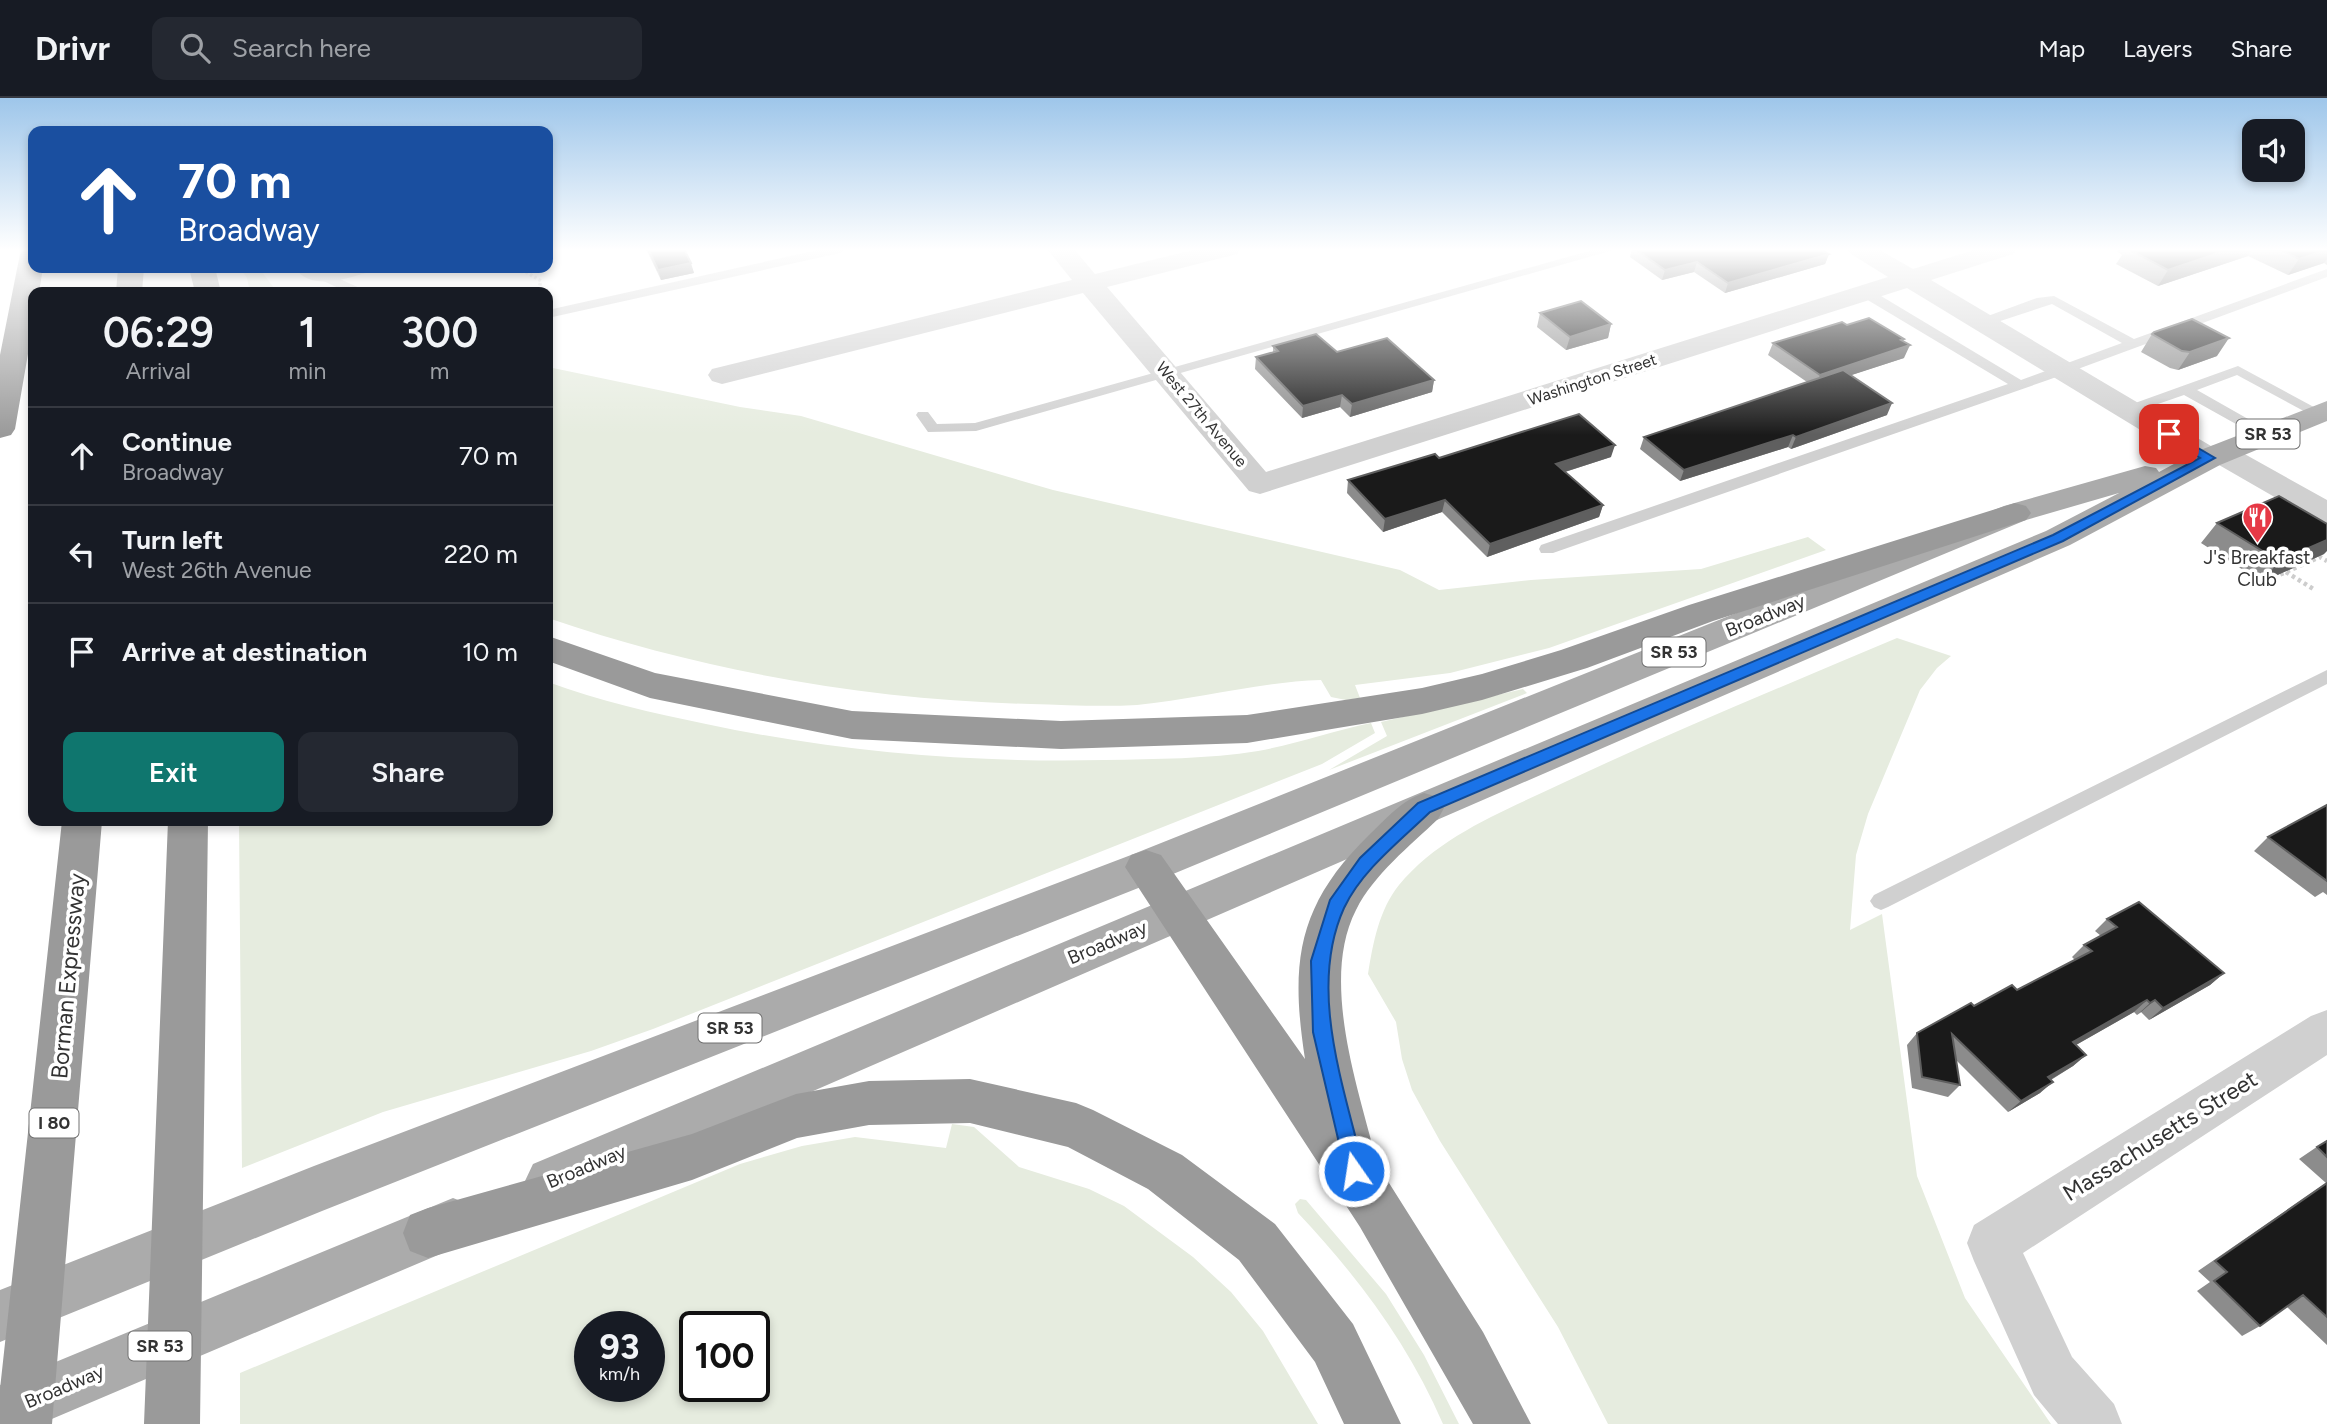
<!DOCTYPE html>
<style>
body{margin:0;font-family:Figtree,sans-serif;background:#242831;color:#f1f3f6;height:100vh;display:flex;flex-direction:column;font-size:26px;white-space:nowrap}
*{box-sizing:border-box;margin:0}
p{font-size:23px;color:#9ea1a6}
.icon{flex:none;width:38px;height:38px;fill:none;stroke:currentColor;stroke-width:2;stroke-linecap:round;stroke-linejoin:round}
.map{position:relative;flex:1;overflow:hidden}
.details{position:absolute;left:28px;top:189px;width:525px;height:539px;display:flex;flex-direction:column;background:#171b24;border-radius:14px;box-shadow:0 4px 10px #0003}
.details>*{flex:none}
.hud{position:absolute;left:28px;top:28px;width:525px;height:147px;border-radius:14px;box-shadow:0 4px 10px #0003;background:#1a4fa0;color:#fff;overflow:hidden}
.controls{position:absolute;left:2242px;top:21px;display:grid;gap:14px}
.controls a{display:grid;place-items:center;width:63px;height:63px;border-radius:14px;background:#171b24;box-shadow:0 4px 10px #0003;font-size:35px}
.speed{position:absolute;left:574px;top:1213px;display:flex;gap:14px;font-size:35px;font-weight:700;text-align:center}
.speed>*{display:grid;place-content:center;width:91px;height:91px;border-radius:50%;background:#171b24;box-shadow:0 4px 10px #0003;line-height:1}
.speed small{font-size:18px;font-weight:400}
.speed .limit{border:4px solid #111;border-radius:10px;background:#fff;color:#111}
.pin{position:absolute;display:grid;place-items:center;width:60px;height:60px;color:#fff;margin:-30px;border-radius:14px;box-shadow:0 4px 10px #0006}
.me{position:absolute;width:77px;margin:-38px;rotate:347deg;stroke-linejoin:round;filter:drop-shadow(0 0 5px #0008)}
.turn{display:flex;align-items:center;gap:24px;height:147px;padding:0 35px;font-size:32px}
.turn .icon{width:91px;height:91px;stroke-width:2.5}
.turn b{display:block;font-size:49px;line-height:60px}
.eta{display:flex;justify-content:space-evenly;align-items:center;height:119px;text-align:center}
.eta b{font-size:42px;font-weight:600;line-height:49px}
.cta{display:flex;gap:14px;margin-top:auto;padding:14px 35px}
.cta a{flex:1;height:80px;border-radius:14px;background:#0f766e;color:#fff;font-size:28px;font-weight:600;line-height:80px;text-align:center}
.cta a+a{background:#242831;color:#f1f3f6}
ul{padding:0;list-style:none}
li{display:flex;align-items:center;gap:21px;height:98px;padding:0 35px;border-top:2px solid #363941}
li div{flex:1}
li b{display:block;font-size:26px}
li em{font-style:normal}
header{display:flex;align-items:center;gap:42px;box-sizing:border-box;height:98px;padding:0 35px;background:#171b24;border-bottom:2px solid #363941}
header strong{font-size:33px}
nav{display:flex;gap:38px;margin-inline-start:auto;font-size:24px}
.search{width:490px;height:63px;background:#242831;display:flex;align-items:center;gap:18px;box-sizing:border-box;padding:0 24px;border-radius:14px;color:#9ea1a6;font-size:26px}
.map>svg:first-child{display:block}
.green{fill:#e6ecdf;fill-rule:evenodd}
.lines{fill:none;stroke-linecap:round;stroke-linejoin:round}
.path-far1{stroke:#cdcdcd;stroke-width:3.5;stroke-dasharray:2.5 2.5;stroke-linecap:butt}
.path{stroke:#cdcdcd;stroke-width:4.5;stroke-dasharray:3.5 3.5;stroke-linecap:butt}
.lane{fill:#d0d0d0;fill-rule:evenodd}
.street{fill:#d0d0d0;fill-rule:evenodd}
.primary{fill:#ababab;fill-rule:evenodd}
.highway{fill:#9a9a9a;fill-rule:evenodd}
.wall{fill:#8c8c8c}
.shaded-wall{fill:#5f5f5f}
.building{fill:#1a1a1a;stroke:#5f5f5f;stroke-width:2}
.route{fill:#1a73e8;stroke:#114b97;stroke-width:2}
.labels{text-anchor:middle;stroke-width:7;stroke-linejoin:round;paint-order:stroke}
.far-street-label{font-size:16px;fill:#333;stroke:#fff}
.shield{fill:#fff;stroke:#707070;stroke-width:2}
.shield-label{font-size:18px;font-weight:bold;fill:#333}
.poi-label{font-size:19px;fill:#333;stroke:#fff}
.street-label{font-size:19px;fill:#333;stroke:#fff}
.near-street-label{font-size:23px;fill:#333;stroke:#fff}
</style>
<header>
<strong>Drivr</strong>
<div class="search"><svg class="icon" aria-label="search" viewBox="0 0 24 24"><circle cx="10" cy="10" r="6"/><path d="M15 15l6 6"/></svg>Search here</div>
<nav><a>Map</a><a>Layers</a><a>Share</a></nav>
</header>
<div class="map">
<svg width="2327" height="1326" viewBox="0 0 2327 1326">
<rect width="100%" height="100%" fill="#fff"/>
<!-- green -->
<path class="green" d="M 240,170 L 259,170 L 277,194 L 250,194 L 247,180 Z
M 548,269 L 740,309 L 801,318 L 1053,392 L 1400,472 L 1439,492 L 1531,482 L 1701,471 L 1808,439 L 1826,452 L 1549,550 L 1450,575 L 1355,587 L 1360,600 L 1346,602 L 1331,599 L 1321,582 C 1259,584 1198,601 1137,607 C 1102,609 1066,607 1031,606 C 867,602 703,573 548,520 Z
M 1897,540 L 1951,558 L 1937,570 L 1920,592 L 1868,716 L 1856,757 L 1850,832 L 1882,816 L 1917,1078 L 1965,1200 L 2051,1326 L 1608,1326 L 1558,1229 L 1440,1043 L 1412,992 L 1402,961 L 1396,924 L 1368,876 C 1373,845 1379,812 1399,787 C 1441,736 1507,712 1565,684 C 1674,633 1786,587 1897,540 Z
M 548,584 C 599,603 653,615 706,626 C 838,654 970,665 1105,662 C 1156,661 1208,661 1258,653 C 1296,646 1333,633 1371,625 L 1375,635 L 1322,666 L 653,931 L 591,953 L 383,1014 L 242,1070 L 239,723 L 548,723 Z
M 1523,591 L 1527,595 L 1329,672 L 1387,638 L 1381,624 Z
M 952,1026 L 974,1029 L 1019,1069 L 1089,1091 L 1124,1108 L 1193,1159 L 1231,1194 L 1263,1233 L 1318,1326 L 240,1326 L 240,1275 L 740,1066 L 802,1048 L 855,1039 L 946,1050 ZM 590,1228 L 649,1228 L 649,1288 L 590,1288 ZM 695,1228 L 754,1228 L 754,1288 L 695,1288 Z
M 1300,1101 L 1306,1102 L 1386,1196 L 1424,1257 L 1459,1326 L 1443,1326 C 1408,1245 1358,1179 1298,1115 L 1295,1106 Z"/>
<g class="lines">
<!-- path-far1 -->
<path class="path-far1" d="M 496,170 L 526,174 L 541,183 L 538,194"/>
<!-- path -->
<path class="path" d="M 2286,474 L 2315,492
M 2261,485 L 2320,459 L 2327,463"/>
<!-- lane -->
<path class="lane" d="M 822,151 L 846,151 L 840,155 L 548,220 L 548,212 Z
M 1596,151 L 1617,151 L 976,333 L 928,334 L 916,317 L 918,314 L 928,314 L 937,326 L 975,325 Z
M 2327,171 L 2327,179 L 2048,282 L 1553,455 L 1541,455 L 1539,451 L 1541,447 L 2008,286 L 1861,198 L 1861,192 L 1871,192 L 2021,282 L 2122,245 L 2052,206 L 1982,229 L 1975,225 L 1977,222 L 2037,200 L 2054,198 L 2134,241 Z
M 322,173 L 362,191 L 364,194 L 347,194 L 317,180 L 316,177 Z
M 2238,268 L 2325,315 L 2318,319 L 2313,318 L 2237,277 L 2197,292 L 2271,334 L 2274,337 L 2271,340 L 2261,340 L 2184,297 L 2129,316 L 2122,312 L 2124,309 Z
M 2327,572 L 2327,586 L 1888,809 L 1881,812 L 1874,809 L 1870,803 L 1874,797 Z"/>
<!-- street -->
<path class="street" d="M 1047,151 L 1074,151 L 1095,176 L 1197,151 L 1241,151 L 1237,156 L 1107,189 L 1266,374 L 1888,179 L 1851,156 L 1847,151 L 1878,151 L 1913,171 L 1977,151 L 2017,151 L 2013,156 L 1931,182 L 2211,348 L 2221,346 L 2232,349 L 2327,402 L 2327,426 L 2316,423 L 2219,367 L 2209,369 L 2198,367 L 1907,190 L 1260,396 L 1249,393 L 1083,195 L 722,286 L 712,283 L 708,277 L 712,271 L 1072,182 Z
M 295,170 L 370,170 L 366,175 C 344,181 311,193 295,170 Z
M 2327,912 L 2327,957 L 2023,1155 L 2072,1259 L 2114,1306 L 2122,1326 L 2058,1326 L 2034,1297 L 1974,1163 L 1967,1145 L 1974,1127 L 2311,918 Z"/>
<!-- primary -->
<path class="primary" d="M 2327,303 L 2327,323 L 2220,367 L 2070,447 L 567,1100 L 550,1107 L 533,1100 L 525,1083 L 533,1066 L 2046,433 L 2119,395 L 2026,422 L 1161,781 L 322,1113 L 0,1244 L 0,1192 L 314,1068 L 1131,757 L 2004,408 L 2145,368 L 2156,370 L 2159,374 L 2198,353 Z
M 453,1100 L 471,1107 L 478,1125 L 471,1143 L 40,1326 L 0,1326 L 0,1287 Z"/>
<!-- highway -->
<path class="highway" d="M 24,151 L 33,151 L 33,170 L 43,170 L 39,194 L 33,194 L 33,227 L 15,331 L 11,337 L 0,340 L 0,257 L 20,156 Z
M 118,170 L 144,170 L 142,194 L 116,194 Z
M 189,170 L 215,170 L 221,194 L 195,194 Z
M 2015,405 L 2026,408 L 2031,415 L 2026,422 L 1713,523 L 1587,570 L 1482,602 L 1422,616 L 1247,645 L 1061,651 L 852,641 L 650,600 L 548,563 L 548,538 L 655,575 L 852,613 L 1061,623 L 1247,617 L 1422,590 L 1482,576 L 1561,552 L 1689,507 Z
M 1424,695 L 1438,699 L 1444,710 L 1438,721 C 1410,748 1374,776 1356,812 C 1321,880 1356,984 1374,1053 L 1372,1058 L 1483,1234 L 1531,1326 L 1473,1326 L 1360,1129 L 1125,769 L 1131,757 L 1146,752 L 1161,757 L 1305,961 C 1290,864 1297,807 1370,736 C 1386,721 1402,702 1424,695 Z
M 62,723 L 102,723 L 52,1326 L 0,1326 L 0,1291 Z
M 168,723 L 208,723 L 200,1326 L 144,1326 Z
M 970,981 L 1076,1005 L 1093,1012 L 1182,1057 L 1275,1126 L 1353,1226 L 1401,1326 L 1344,1326 L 1315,1264 L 1239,1162 L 1148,1091 L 1068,1049 L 970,1025 L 869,1027 L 797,1040 L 692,1082 L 428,1160 L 410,1153 L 403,1135 L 410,1117 L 428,1110 L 692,1036 L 796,996 L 869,983 Z"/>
</g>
<!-- wall -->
<path class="wall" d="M 646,151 L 684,151 L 694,175 L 661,182 Z
M 1632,151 L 1820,151 L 1829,156 L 1825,166 L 1725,195 L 1694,174 L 1662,182 L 1630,159 Z
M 2118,151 L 2327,151 L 2327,167 L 2324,165 L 2288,177 L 2248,158 L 2158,188 L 2116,166 L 2122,157 L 2117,153 Z
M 1540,215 L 1611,226 L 1608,240 L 1566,252 L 1537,229 Z
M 1847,227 L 1903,243 L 1904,260 L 1851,277 L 1887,317 L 1791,351 L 1788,349 L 1680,383 L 1640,351 L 1644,339 L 1807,284 L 1768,257 L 1773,245 Z
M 2152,236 L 2217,258 L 2178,272 L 2170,270 L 2141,254 Z
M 1273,248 L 1337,254 L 1434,282 L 1432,294 L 1350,319 L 1340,309 L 1302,320 L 1255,271 L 1256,259 L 1273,255 Z
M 1611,359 L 1565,374 L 1603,407 L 1599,419 L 1487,459 L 1442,414 L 1383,434 L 1347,395 L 1348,382 L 1439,360 Z
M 2217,425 L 2324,456 L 2262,484 L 2201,445 Z
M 2327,707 L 2327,797 L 2323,794 L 2315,799 L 2254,753 L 2268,739 Z
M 2107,821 L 2224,875 L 2210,887 L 2149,922 L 2141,914 L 2137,917 L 2134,914 L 2076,947 L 2086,957 L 2073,968 L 2051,982 L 2040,995 L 2008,1014 L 1956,962 L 1960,987 L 1948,999 L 1912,990 L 1907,947 L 1917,935 L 1974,908 L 2017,892 L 2075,862 L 2072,859 L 2084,847 L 2101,838 L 2095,833 Z
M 2327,1042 L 2327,1247 L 2287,1209 L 2260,1228 L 2242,1238 L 2197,1193 L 2210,1184 L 2198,1173 L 2326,1085 L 2299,1061 Z"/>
<!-- shaded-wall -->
<path class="shaded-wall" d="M 2230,151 L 2253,151 L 2248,158 L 2158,188 L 2168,172 Z
M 2327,152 L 2327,161 L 2324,165 L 2288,177 L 2299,161 Z
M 1829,156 L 1825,166 L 1725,195 L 1728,185 Z
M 1697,164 L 1694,174 L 1662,182 L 1665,172 Z
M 691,165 L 694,175 L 661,182 L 658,172 Z
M 1611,226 L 1608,240 L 1566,252 L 1570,239 Z
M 2229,240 L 2217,258 L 2178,272 L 2190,254 Z
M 1904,241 L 1899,251 L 1910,247 L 1904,260 L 1815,289 L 1820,277 Z
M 1434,282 L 1432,294 L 1350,319 L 1352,306 Z
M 1342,297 L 1340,309 L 1302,320 L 1303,308 Z
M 1892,305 L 1887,317 L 1791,351 L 1796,339 Z
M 1793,337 L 1788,349 L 1680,383 L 1684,372 Z
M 1615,347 L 1611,359 L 1552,378 L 1556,366 Z
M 1445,402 L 1442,414 L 1383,434 L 1385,421 Z
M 1603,407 L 1599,419 L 1487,459 L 1490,446 Z
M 2327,442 L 2327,453 L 2324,456 L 2262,484 L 2279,463 Z
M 2224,875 L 2210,887 L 2149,922 L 2163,910 Z
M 2147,902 L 2134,914 L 2060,956 L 2073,944 Z
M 2155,902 L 2141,914 L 2137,917 L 2150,905 Z
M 2086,957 L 2073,968 L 2035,991 L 2048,979 Z
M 2053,984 L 2040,995 L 2008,1014 L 2021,1003 Z"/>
<!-- building -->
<path class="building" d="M 648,151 L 684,151 L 691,165 L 658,172 Z
M 1635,151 L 1820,151 L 1829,156 L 1728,185 L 1697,164 L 1665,172 Z
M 2128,151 L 2230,151 L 2168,172 Z
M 2279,151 L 2327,151 L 2327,152 L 2299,161 Z
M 1581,203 L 1611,226 L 1570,239 L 1540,215 Z
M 1869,220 L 1904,241 L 1901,242 L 1910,247 L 1820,277 L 1773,245 L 1842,224 L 1847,227 Z
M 2192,221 L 2229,240 L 2190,254 L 2182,253 L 2152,236 L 2154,234 Z
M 1316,236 L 1337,254 L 1387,240 L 1434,282 L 1352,306 L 1342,297 L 1303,308 L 1256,259 L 1278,253 L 1273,248 Z
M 1843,272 L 1892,305 L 1796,339 L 1793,337 L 1684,372 L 1644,339 Z
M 1579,316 L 1615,347 L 1556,366 L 1603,407 L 1490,446 L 1445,402 L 1385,421 L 1348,382 L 1435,356 L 1439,360 Z
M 2279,398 L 2327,426 L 2327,442 L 2279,463 L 2217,425 Z
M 2327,707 L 2327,783 L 2268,739 Z
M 2139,804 L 2224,875 L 2163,910 L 2155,902 L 2150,905 L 2147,902 L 2073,944 L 2086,957 L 2048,979 L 2053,984 L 2021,1003 L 1952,936 L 1960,987 L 1922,979 L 1917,935 L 1971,905 L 1974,908 L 2012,887 L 2017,892 L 2092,853 L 2084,847 L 2117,829 L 2107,821 Z
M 2327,1043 L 2327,1059 L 2317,1049 Z
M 2327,1085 L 2327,1219 L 2303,1197 L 2260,1228 L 2214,1183 L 2227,1174 L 2215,1163 Z"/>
<!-- sky -->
<linearGradient id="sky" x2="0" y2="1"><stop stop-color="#9ec6ea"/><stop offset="0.45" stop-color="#fff"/><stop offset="1" stop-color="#fff" stop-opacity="0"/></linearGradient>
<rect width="2327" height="337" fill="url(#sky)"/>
<!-- route -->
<path class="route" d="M 2169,333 L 2215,360 L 2063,443 L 1430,714 C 1400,743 1362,772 1344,810 C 1307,892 1345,991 1364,1073 L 1361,1079 L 1354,1082 L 1347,1079 L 1313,934 L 1311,863 L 1330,802 L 1360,760 L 1418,705 L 2053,437 L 2200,360 L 2165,339 L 2163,336 Z"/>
<!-- icons -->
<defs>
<symbol id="restaurant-pin" viewBox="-11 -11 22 30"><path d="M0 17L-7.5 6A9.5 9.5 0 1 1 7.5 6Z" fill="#e63946" stroke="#fff"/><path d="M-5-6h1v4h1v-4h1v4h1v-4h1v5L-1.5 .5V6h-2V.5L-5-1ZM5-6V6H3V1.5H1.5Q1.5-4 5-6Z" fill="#fff"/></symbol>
</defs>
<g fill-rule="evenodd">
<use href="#restaurant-pin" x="2240" y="402" width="35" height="47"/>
</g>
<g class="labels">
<!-- far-street labels -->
<g class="far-street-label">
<text transform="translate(1592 281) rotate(-18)" y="6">Washington Street</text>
<text transform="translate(1202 316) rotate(50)" y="6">West 27th Avenue</text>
</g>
<!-- shield labels -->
<g class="shield">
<rect x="2236.5" y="321.5" width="63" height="29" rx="5"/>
<rect x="1642.5" y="539.5" width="63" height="29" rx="5"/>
<rect x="698.5" y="915.5" width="63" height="29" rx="5"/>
<rect x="29.5" y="1010.5" width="49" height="29" rx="5"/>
<rect x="128.5" y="1233.5" width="63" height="29" rx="5"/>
</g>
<g class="shield-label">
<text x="2268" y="342">SR 53</text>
<text x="1674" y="560">SR 53</text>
<text x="730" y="936">SR 53</text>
<text x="54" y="1031">I 80</text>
<text x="160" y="1254">SR 53</text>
</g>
<!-- poi labels -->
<g class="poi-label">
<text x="2257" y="466">J's Breakfast<tspan x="2257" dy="22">Club</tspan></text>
</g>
<!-- street labels -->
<g class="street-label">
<text transform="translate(1765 517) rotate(-22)" y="7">Broadway</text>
<text transform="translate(1107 844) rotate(-23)" y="7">Broadway</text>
<text transform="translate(586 1068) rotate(-23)" y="7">Broadway</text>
<text transform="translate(64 1288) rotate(-23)" y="7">Broadway</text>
</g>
<!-- near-street labels -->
<g class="near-street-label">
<text transform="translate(68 878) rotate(-85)" y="8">Borman Expressway</text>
<text transform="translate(2160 1038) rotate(-32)" y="8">Massachusetts Street</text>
</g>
</g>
</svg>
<div class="controls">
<a><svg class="icon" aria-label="sound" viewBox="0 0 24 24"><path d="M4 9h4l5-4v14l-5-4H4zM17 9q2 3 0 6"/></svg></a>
</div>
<div class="speed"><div>93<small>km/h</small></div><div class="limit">100</div></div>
<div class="pin" style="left:2169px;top:336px;background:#d93025"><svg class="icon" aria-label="arrive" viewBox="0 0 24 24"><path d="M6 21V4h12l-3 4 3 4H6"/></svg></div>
<svg class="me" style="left:1354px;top:1073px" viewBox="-20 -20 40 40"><circle r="17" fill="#1a73e8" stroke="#fff" stroke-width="3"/><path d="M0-11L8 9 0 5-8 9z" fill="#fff"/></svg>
<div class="hud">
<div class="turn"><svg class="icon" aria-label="ahead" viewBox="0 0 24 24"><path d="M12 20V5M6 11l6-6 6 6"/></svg><div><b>70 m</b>Broadway</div></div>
</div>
<section class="details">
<div class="eta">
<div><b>06:29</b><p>Arrival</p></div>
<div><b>1</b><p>min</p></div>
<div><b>300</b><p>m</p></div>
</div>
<ul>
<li><svg class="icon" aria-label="ahead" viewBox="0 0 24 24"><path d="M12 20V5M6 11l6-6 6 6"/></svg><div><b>Continue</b><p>Broadway</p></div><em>70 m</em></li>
<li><svg class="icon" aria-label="left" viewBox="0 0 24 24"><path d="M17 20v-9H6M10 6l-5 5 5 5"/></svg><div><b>Turn left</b><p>West 26th Avenue</p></div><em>220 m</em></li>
<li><svg class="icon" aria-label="arrive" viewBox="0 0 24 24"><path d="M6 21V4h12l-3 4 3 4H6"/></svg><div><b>Arrive at destination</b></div><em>10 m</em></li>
</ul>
<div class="cta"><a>Exit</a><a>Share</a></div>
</section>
</div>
